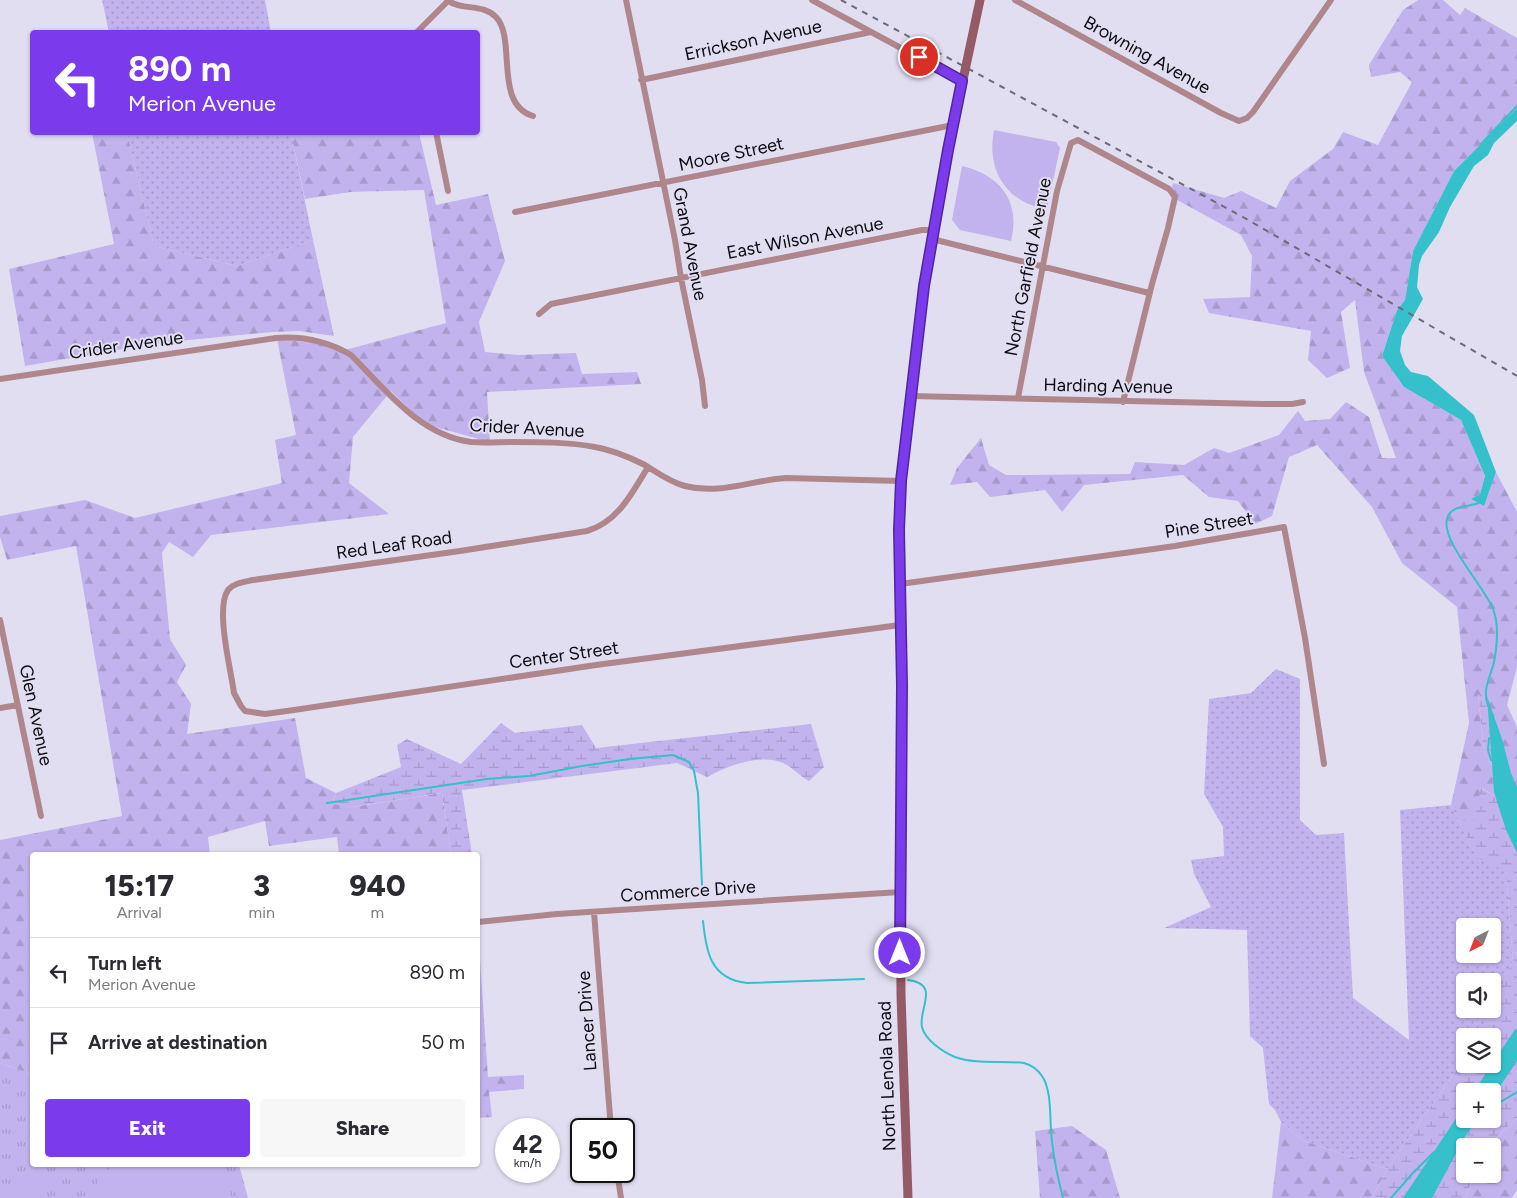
<!DOCTYPE html>
<meta charset="utf-8">
<style>
body{margin:0;font-family:Figtree,sans-serif;background:#f7f7f7;color:#2b2b33;height:100vh;display:flex;flex-direction:column;font-size:19px;white-space:nowrap}
*{box-sizing:border-box;margin:0}
p{font-size:16px;color:#7c7c81}
.icon{flex:none;width:28px;height:28px;fill:none;stroke:currentColor;stroke-width:2;stroke-linecap:round;stroke-linejoin:round}
.map{position:relative;flex:1;overflow:hidden}
.details{position:absolute;left:30px;top:852px;width:450px;height:315px;display:flex;flex-direction:column;background:#fff;border-radius:5px;box-shadow:0 1px 4px #0004}
.details>*{flex:none}
.banner{position:absolute;left:30px;top:30px;width:450px;height:105px;border-radius:5px;box-shadow:0 1px 4px #0004;background:#7c3aed;color:#fff;overflow:hidden}
.needle{width:32px;rotate:222deg}
.fabs{position:absolute;left:1456px;top:918px;display:grid;gap:10px}
.fabs a{display:grid;place-items:center;width:45px;height:45px;border-radius:5px;background:#fff;box-shadow:0 1px 4px #0004;font-size:25px}
.speed{position:absolute;left:495px;top:1118px;display:flex;gap:10px;font-size:25px;font-weight:700;text-align:center}
.speed>*{display:grid;place-content:center;width:65px;height:65px;border-radius:50%;background:#fff;box-shadow:0 1px 4px #0004;line-height:1}
.speed small{font-size:12px;font-weight:400}
.speed .limit{border:2px solid #111;border-radius:8px;background:#fff;color:#111}
.pin{position:absolute;display:grid;place-items:center;width:42px;height:42px;color:#fff;margin:-21px;border:2px solid #fff;border-radius:50%;box-shadow:0 1px 5px #0007}
.me{position:absolute;width:55px;margin:-28px;rotate:0deg;stroke-linejoin:round;filter:drop-shadow(0 0 4px #0008)}
.turn{display:flex;align-items:center;gap:18px;height:105px;padding:0 15px;font-size:22px}
.turn .icon{width:65px;height:65px;stroke-width:2.5}
.turn b{display:block;font-size:35px;line-height:42px}
.eta{display:flex;justify-content:space-evenly;align-items:center;height:85px;text-align:center}
.eta b{font-size:30px;font-weight:800;line-height:35px}
.cta{display:flex;gap:10px;margin-top:auto;padding:10px 15px}
.cta a{flex:1;height:58px;border-radius:5px;background:#7c3aed;color:#fff;font-size:20px;font-weight:800;line-height:58px;text-align:center}
.cta a+a{background:#f7f7f7;color:#2b2b33}
ul{padding:0;list-style:none}
li{display:flex;align-items:center;gap:15px;height:70px;padding:0 15px;border-top:1px solid #e1e1e2}
li div{flex:1}
li b{display:block;font-size:19px}
li em{font-style:normal}
.map>svg:first-child{display:block}
.grass{fill:url(#grass-dots);fill-rule:evenodd}
.forest{fill:url(#forest-firs)}
.wetland{fill:url(#wetland-marsh);fill-rule:evenodd}
.park{fill:url(#park-tufts)}
.pitch{fill:#c2b3ee}
.water{fill:#35c0cc}
.lines{fill:none;stroke-linecap:round;stroke-linejoin:round}
.stream{stroke:#35c0cc;stroke-width:2}
.minor{stroke:#b0868d;stroke-width:6}
.secondary{stroke:#945a65;stroke-width:9}
.rail{stroke:#6d6a77;stroke-width:2;stroke-dasharray:6 6;stroke-linecap:butt}
.route-casing{stroke:#51269a;stroke-width:12}
.route{stroke:#7c3aed;stroke-width:9}
.labels{text-anchor:middle;stroke-width:4;stroke-linejoin:round;paint-order:stroke}
.street-label{font-size:18px;fill:#0c0a11;stroke:#e2def2}
</style>
<div class="map">
<svg width="1517" height="1198" viewBox="0 0 1517 1198">
<defs>
<pattern id="grass-dots" width="8" height="8" patternUnits="userSpaceOnUse" patternTransform="scale(1.25)"><rect width="8" height="8" fill="#c2b3ee"/><path d="M2 2h.1M6 6h.1" fill="none" stroke="#a699cb" stroke-width="1.8" stroke-linecap="round"/></pattern>
<pattern id="forest-firs" width="22" height="20" patternUnits="userSpaceOnUse" patternTransform="scale(1.25)"><rect width="22" height="20" fill="#c2b3ee"/><path d="M5 1l3.5 6h-7zM16 11l3.5 6h-7z" fill="#a699cb"/></pattern>
<pattern id="wetland-marsh" width="20" height="14" patternUnits="userSpaceOnUse" patternTransform="scale(1.25)"><rect width="20" height="14" fill="#c2b3ee"/><path d="M1 5h8M5 5V1M11 12h8M15 12V8" fill="none" stroke="#a699cb"/></pattern>
<pattern id="park-tufts" width="24" height="20" patternUnits="userSpaceOnUse" patternTransform="scale(1.25)"><rect width="24" height="20" fill="#c2b3ee"/><path d="M3 7l-1-3M5 7V3M7 7l1-3M15 17l-1-3M17 17v-4M19 17l1-3" fill="none" stroke="#a699cb"/></pattern>
</defs>
<rect width="100%" height="100%" fill="#e2def2"/>
<!-- grass -->
<path class="grass" d="M 102,0 L 265,0 L 271,32 L 109,32 Z
M 127,133 L 291,133 L 313,240 L 237,266 L 154,246 Z
M 1276,669 L 1300,679 L 1300,820 L 1316,835 L 1344,833 L 1353,998 L 1409,1040 L 1400,810 L 1451,805 L 1477,857 L 1506,870 L 1513,961 L 1493,1007 L 1492,981 L 1465,981 L 1465,1009 L 1492,1009 L 1479,1036 L 1465,1036 L 1465,1058 L 1387,1169 L 1304,1141 L 1281,1122 L 1275,1110 L 1269,1104 L 1263,1048 L 1250,1036 L 1247,930 L 1164,928 L 1211,907 L 1194,874 L 1191,860 L 1224,856 L 1223,827 L 1204,794 L 1209,699 L 1251,693 ZM 1465,926 L 1492,926 L 1492,954 L 1465,954 Z"/>
<!-- forest -->
<path class="forest" d="M 1418,0 L 1443,0 L 1460,15 L 1465,8 L 1517,38 L 1517,108 L 1454,171 L 1413,251 L 1405,300 L 1397,310 L 1382,356 L 1404,387 L 1461,420 L 1485,476 L 1480,494 L 1471,499 L 1484,506 L 1496,472 L 1517,512 L 1517,667 L 1507,705 L 1517,727 L 1517,800 L 1497,759 L 1495,715 L 1478,694 L 1484,751 L 1514,808 L 1482,788 L 1472,829 L 1451,805 L 1469,723 L 1457,607 L 1402,563 L 1372,507 L 1317,445 L 1289,457 L 1272,516 L 1255,524 L 1238,501 L 1209,497 L 1183,475 L 1084,485 L 1062,512 L 1045,490 L 990,497 L 977,482 L 950,485 L 957,468 L 981,438 L 989,465 L 1006,475 L 1130,474 L 1135,462 L 1184,465 L 1214,448 L 1229,453 L 1279,435 L 1298,411 L 1305,421 L 1330,419 L 1346,402 L 1369,417 L 1382,458 L 1396,458 L 1364,372 L 1355,300 L 1341,312 L 1350,368 L 1327,378 L 1308,360 L 1311,331 L 1209,313 L 1203,299 L 1250,297 L 1252,256 L 1241,235 L 1170,196 L 1173,183 L 1224,198 L 1241,191 L 1276,208 L 1290,181 L 1333,149 L 1343,132 L 1378,145 L 1412,82 L 1400,72 L 1371,77 L 1369,65 L 1403,10 Z
M 92,133 L 127,133 L 154,246 L 237,266 L 313,240 L 334,336 L 299,331 L 272,332 L 157,343 L 25,366 L 9,269 L 114,244 Z
M 291,133 L 419,133 L 436,205 L 488,194 L 505,261 L 479,322 L 485,352 L 518,355 L 576,353 L 582,374 L 637,372 L 641,384 L 487,392 L 490,442 L 424,424 L 391,391 L 353,437 L 349,483 L 389,514 L 211,535 L 193,557 L 169,542 L 162,553 L 170,639 L 186,665 L 177,682 L 191,704 L 187,734 L 295,718 L 306,778 L 336,793 L 332,803 L 353,807 L 442,793 L 451,855 L 339,855 L 337,837 L 269,846 L 265,821 L 208,837 L 210,855 L 32,855 L 32,1078 L 26,1072 L 0,1063 L 0,840 L 122,816 L 76,546 L 7,560 L 0,537 L 0,516 L 85,500 L 135,518 L 282,483 L 275,440 L 296,435 L 277,339 L 331,345 L 341,351 L 446,323 L 424,190 L 350,192 L 305,199 Z
M 478,903 L 479,945 L 488,1077 L 524,1075 L 524,1089 L 489,1092 L 492,1117 L 478,1118 Z
M 1517,1118 L 1517,1190 L 1512,1198 L 1465,1198 L 1475,1174 L 1492,1174 L 1492,1146 L 1487,1146 Z
M 1281,1122 L 1304,1141 L 1387,1169 L 1372,1198 L 1272,1198 Z
M 1072,1126 L 1106,1150 L 1120,1198 L 1040,1198 L 1035,1131 Z"/>
<!-- wetland -->
<path class="wetland" d="M 1478,694 L 1495,715 L 1497,759 L 1517,800 L 1517,1118 L 1487,1146 L 1465,1146 L 1465,1174 L 1475,1174 L 1465,1198 L 1372,1198 L 1387,1169 L 1465,1058 L 1465,1064 L 1492,1064 L 1492,1036 L 1479,1036 L 1513,961 L 1506,871 L 1477,858 L 1451,805 L 1472,828 L 1481,788 L 1514,807 L 1484,751 ZM 1465,1091 L 1492,1091 L 1492,1119 L 1465,1119 Z
M 501,723 L 515,733 L 582,725 L 596,748 L 811,724 L 824,767 L 809,781 C 800,776 792,767 783,763 C 760,753 727,766 707,777 L 677,763 L 462,790 L 472,855 L 451,855 L 442,793 L 352,807 L 332,804 L 336,793 L 401,767 L 397,745 L 407,739 L 461,764 Z"/>
<!-- park -->
<path class="park" d="M 0,1063 L 26,1072 L 32,1078 L 32,1165 L 239,1165 L 248,1198 L 0,1198 Z"/>
<!-- pitch -->
<path class="pitch" d="M 994,130 L 1056,142 L 1060,148 L 1047,209 C 1006,203 986,169 994,130 Z
M 962,166 C 1000,175 1021,201 1011,241 L 960,230 L 952,220 Z
M 114,1165 L 207,1165 L 226,1185 L 232,1198 L 106,1198 L 97,1184 L 106,1171 Z
M 37,1173 L 46,1174 L 52,1183 C 51,1198 19,1198 5,1198 L 9,1192 Z"/>
<!-- water -->
<path class="water" d="M 1517,108 L 1517,121 L 1494,143 L 1488,155 L 1474,166 L 1450,207 L 1439,232 L 1422,256 L 1419,265 L 1417,287 L 1423,299 L 1402,336 L 1400,351 L 1405,365 L 1411,372 L 1428,376 L 1474,415 L 1496,472 L 1484,506 L 1471,499 L 1480,494 L 1485,476 L 1461,420 L 1404,387 L 1382,356 L 1397,310 L 1405,300 L 1413,251 L 1454,171 Z
M 1487,696 L 1502,739 L 1511,773 L 1517,787 L 1517,853 L 1506,830 L 1494,792 Z
M 1517,1029 L 1517,1061 L 1493,1097 L 1492,1091 L 1474,1091 L 1514,1031 Z
M 1465,1105 L 1465,1119 L 1478,1119 L 1466,1135 L 1432,1198 L 1403,1198 Z"/>
<g class="lines">
<!-- stream -->
<path class="stream" d="M 1481,144 L 1517,106
M 1479,503 C 1468,507 1450,505 1447,519 C 1441,541 1484,586 1493,609 C 1499,624 1497,646 1494,662 C 1490,678 1482,690 1488,706
M 1489,738 L 1488,750 L 1491,760
M 327,803 L 487,779 L 529,776 L 582,766 L 630,759 L 673,755 L 689,762 L 694,771 L 698,793 L 702,885
M 703,921 C 706,951 710,979 747,983 L 864,979
M 908,980 C 941,984 918,1009 922,1027 C 925,1040 943,1052 955,1057 C 977,1065 1002,1060 1024,1063 C 1031,1065 1038,1070 1042,1076 C 1053,1092 1049,1123 1052,1141 C 1054,1160 1058,1179 1063,1198
M 1492,1107 L 1517,1092
M 1391,1198 L 1412,1174 L 1434,1152"/>
<!-- minor -->
<path class="minor" d="M 447,0 C 461,11 482,3 496,17 C 517,39 493,104 533,116
M 626,0 L 675,240 L 681,278 L 702,380 L 705,406
M 812,0 L 962,81
M 1015,0 L 1221,113 L 1239,121 L 1247,118 L 1253,112 L 1331,0
M 417,32 L 448,1
M 641,80 L 871,32
M 436,132 L 448,191
M 515,212 L 953,125
M 932,239 L 1149,293
M 539,314 L 551,304 L 922,230 L 934,230
M 0,379 L 276,338 C 303,336 327,341 351,355 C 385,389 419,435 471,442 C 485,443 499,442 512,442 C 539,442 569,442 595,447 C 613,450 629,457 645,465 C 658,473 670,482 685,486 C 720,495 752,480 786,478 L 901,481
M 911,396 L 1263,404 L 1292,404 L 1303,402
M 1018,398 L 1057,191 L 1071,143 L 1078,140 L 1169,189 L 1175,197 L 1168,228 L 1152,284 L 1123,402
M 648,467 C 632,493 618,522 587,531 L 460,551 L 253,580 C 244,582 234,583 228,590 C 215,609 231,670 234,693 L 241,706 L 245,711 L 265,714 L 294,710 L 596,665 L 900,625
M 900,584 L 1175,546 L 1284,527 L 1305,638 L 1324,764
M 0,620 L 41,816
M 0,708 L 18,705
M 594,912 L 611,1129
M 478,922 L 557,914 L 900,892
M 617,1171 L 621,1198"/>
<!-- secondary -->
<path class="secondary" d="M 908,1198 L 901,995 L 900,870 L 902,699 L 899,504 L 924,286 L 948,150 L 980,0"/>
<!-- rail -->
<path class="rail" d="M 841,0 L 1243,217 L 1517,376"/>
</g>
<g class="lines">
<defs>
<path id="route" d="M 900,953 L 902,685 L 899,530 L 901,481 L 924,286 L 948,150 L 962,81 L 919,57"/>
</defs>
<!-- route casing -->
<use href="#route" class="route-casing"/>
<!-- route -->
<use href="#route" class="route"/>
</g>
<g class="labels">
<!-- street labels -->
<g class="street-label">
<text transform="translate(753 40) rotate(-12)" y="6">Errickson Avenue</text>
<text transform="translate(1147 55) rotate(29)" y="6">Browning Avenue</text>
<text transform="translate(731 154) rotate(-12)" y="6">Moore Street</text>
<text transform="translate(805 238) rotate(-11)" y="6">East Wilson Avenue</text>
<text transform="translate(690 244) rotate(79)" y="6">Grand Avenue</text>
<text transform="translate(1028 267) rotate(-79)" y="6">North Garfield Avenue</text>
<text transform="translate(126 345) rotate(-8)" y="6">Crider Avenue</text>
<text transform="translate(1108 386) rotate(1)" y="6">Harding Avenue</text>
<text transform="translate(527 428) rotate(3)" y="6">Crider Avenue</text>
<text transform="translate(1209 525) rotate(-9)" y="6">Pine Street</text>
<text transform="translate(394 545) rotate(-8)" y="6">Red Leaf Road</text>
<text transform="translate(564 655) rotate(-8)" y="6">Center Street</text>
<text transform="translate(36 715) rotate(78)" y="6">Glen Avenue</text>
<text transform="translate(688 891) rotate(-4)" y="6">Commerce Drive</text>
<text transform="translate(587 1021) rotate(-94)" y="6">Lancer Drive</text>
<text transform="translate(887 1076) rotate(-92)" y="6">North Lenola Road</text>
</g>
</g>
</svg>
<div class="fabs">
<a><svg class="needle" viewBox="-14 -14 28 28"><path d="M0-13l5 13h-10z" fill="#e53935"/><path d="M0 13l5-13h-10z" fill="#7c7c81"/></svg></a>
<a><svg class="icon" aria-label="sound" viewBox="0 0 24 24"><path d="M4 9h4l5-4v14l-5-4H4zM17 9q2 3 0 6"/></svg></a>
<a><svg class="icon" aria-label="layers" viewBox="0 0 24 24"><path d="M12 4l9 5-9 5-9-5zM3 14l9 5 9-5"/></svg></a>
<a>+</a>
<a>−</a>
</div>
<div class="speed"><div>42<small>km/h</small></div><div class="limit">50</div></div>
<div class="pin" style="left:919px;top:57px;background:#d93025"><svg class="icon" aria-label="arrive" viewBox="0 0 24 24"><path d="M6 21V4h12l-3 4 3 4H6"/></svg></div>
<svg class="me" style="left:900px;top:953px" viewBox="-20 -20 40 40"><circle r="17" fill="#7c3aed" stroke="#fff" stroke-width="3"/><path d="M0-11L8 9 0 5-8 9z" fill="#fff"/></svg>
<div class="banner">
<div class="turn"><svg class="icon" aria-label="left" viewBox="0 0 24 24"><path d="M17 20v-9H6M10 6l-5 5 5 5"/></svg><div><b>890 m</b>Merion Avenue</div></div>
</div>
<section class="details">
<div class="eta">
<div><b>15:17</b><p>Arrival</p></div>
<div><b>3</b><p>min</p></div>
<div><b>940</b><p>m</p></div>
</div>
<ul>
<li><svg class="icon" aria-label="left" viewBox="0 0 24 24"><path d="M17 20v-9H6M10 6l-5 5 5 5"/></svg><div><b>Turn left</b><p>Merion Avenue</p></div><em>890 m</em></li>
<li><svg class="icon" aria-label="arrive" viewBox="0 0 24 24"><path d="M6 21V4h12l-3 4 3 4H6"/></svg><div><b>Arrive at destination</b></div><em>50 m</em></li>
</ul>
<div class="cta"><a>Exit</a><a>Share</a></div>
</section>
</div>
